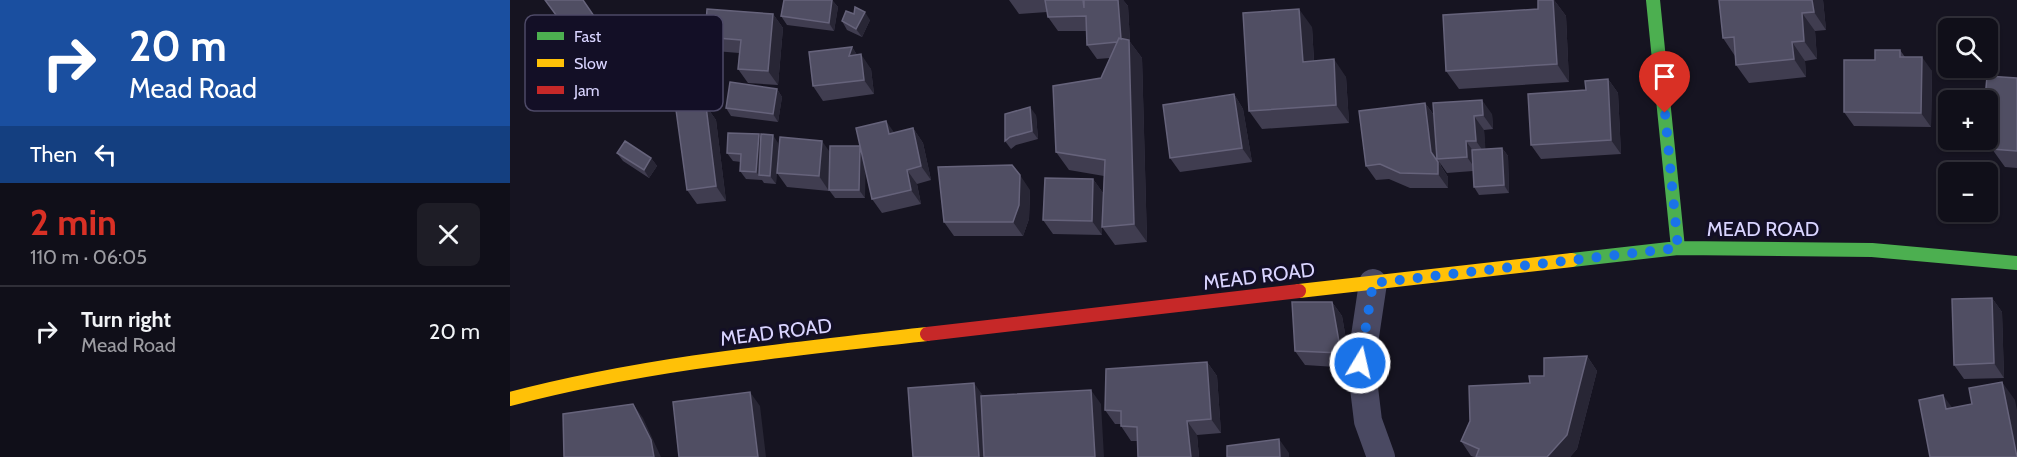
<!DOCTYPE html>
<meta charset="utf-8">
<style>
body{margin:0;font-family:Cabin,sans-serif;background:#1e1d26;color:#f1f3f6;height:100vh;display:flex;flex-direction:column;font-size:22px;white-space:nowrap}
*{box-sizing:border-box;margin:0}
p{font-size:20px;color:#9c9ca2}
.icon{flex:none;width:33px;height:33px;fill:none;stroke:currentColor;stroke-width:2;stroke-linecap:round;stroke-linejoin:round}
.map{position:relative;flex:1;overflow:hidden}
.panel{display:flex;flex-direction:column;background:#100f19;width:510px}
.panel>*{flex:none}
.hud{background:#1a4fa0;color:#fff;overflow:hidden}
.tools{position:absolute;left:1428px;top:18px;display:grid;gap:12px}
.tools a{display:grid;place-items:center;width:60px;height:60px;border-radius:9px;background:#100f19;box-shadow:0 2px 4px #0004,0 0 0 2px #302f38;font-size:30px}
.pin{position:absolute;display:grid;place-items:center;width:51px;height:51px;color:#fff;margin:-62px -26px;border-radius:50% 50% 50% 0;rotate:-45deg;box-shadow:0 0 6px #0007}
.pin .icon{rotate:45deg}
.me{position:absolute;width:66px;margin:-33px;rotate:9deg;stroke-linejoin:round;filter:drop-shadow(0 0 4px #0008)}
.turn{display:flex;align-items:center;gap:21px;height:126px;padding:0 30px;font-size:27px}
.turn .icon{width:78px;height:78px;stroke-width:2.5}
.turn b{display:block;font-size:42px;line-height:51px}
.then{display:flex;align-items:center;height:57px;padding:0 30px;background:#0003;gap:12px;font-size:22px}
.round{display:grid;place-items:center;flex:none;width:63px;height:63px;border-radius:9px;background:#1e1d26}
.overview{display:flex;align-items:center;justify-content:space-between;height:102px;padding:0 30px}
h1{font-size:36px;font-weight:700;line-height:45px;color:#d93025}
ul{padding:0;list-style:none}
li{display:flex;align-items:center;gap:18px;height:90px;padding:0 30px;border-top:2px solid #302f38}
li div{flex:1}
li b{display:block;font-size:22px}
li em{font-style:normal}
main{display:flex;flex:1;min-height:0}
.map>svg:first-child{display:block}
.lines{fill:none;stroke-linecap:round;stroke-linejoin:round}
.street{stroke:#4a4962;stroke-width:28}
.fast{stroke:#4caf50;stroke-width:14}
.slow{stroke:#ffc107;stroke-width:14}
.jam{stroke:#c62828;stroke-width:14}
.wall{fill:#403d50}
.shaded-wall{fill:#282635}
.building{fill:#504e63;stroke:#66637b;stroke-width:1.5}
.route{stroke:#1a73e8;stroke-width:10;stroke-dasharray:0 18}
.labels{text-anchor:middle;stroke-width:6;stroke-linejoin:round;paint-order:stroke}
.street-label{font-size:20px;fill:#d9d4ff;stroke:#130f26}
.key{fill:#130f26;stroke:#4e4a67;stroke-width:1.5}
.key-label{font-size:16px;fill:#d9d4ff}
</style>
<main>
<section class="panel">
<div class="hud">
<div class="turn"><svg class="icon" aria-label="right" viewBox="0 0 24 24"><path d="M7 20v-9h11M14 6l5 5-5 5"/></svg><div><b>20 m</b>Mead Road</div></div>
<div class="then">Then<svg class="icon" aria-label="left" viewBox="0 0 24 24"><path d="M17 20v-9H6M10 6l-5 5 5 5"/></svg></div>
</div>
<div class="overview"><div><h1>2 min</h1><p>110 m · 06:05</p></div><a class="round"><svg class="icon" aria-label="close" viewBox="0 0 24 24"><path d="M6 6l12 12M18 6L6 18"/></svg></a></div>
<ul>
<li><svg class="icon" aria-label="right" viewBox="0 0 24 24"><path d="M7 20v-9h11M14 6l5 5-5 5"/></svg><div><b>Turn right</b><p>Mead Road</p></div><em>20 m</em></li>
</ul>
</section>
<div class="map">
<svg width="1507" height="457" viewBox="0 0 1507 457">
<rect width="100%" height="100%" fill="#161421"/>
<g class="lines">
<!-- street -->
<path class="street" d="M 863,283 L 851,363 L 858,421 L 871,457"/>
<!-- fast -->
<path class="fast" d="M 1143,0 L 1168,248
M 1062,260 L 1168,248 L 1362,250 L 1507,263"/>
<!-- slow -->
<path class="slow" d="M 789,291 L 1062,260
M 0,399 C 137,363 277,350 417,334"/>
<!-- jam -->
<path class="jam" d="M 417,334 L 789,291"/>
</g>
<!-- wall -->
<path class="wall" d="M 35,0 L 73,0 L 94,30 L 70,48 Z
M 274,0 L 322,0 L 328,7 L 324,31 L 277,25 L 271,16 Z
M 499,0 L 613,0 L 618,6 L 620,42 L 632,58 L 637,242 L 605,245 L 592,227 L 592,235 L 543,234 L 533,220 L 583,179 L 593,193 L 594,176 L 559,170 L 546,152 L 591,78 L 600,58 L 587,59 L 577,45 L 577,31 L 548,31 L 538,17 L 537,12 L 509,14 Z
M 1028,0 L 1044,0 L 1056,16 L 1059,82 L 949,89 L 936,71 L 1028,9 Z
M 1313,0 L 1316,30 L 1305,31 L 1307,59 L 1295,61 L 1296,77 L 1239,83 L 1226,65 L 1225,56 L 1213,38 Z
M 263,14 L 273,28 L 268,85 L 238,83 L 228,69 L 229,53 L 205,51 L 195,37 Z
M 360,20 L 352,37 L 337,30 L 332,21 Z
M 802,27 L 804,61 L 836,77 L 839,123 L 752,129 L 739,111 Z
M 342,47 L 347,55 L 361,69 L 364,94 L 313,101 L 303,86 Z
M 1390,50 L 1395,57 L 1422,71 L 1421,127 L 1344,126 L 1334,112 Z
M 1507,78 L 1507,168 L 1495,167 L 1482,149 L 1483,139 L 1478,132 L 1478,100 Z
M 1098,79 L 1108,93 L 1111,154 L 1031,159 L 1021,145 L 1076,90 Z
M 267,89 L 272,97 L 268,122 L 221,116 L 216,108 Z
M 724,94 L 733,109 L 742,162 L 670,172 L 660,158 Z
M 915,103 L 924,115 L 982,114 L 983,129 L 974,130 L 975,149 L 992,148 L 998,156 L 999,193 L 969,195 L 964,187 L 963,171 L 937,173 L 930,163 L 931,166 L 938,177 L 938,188 L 900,188 L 879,179 L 866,180 L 856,166 Z
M 196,106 L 206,120 L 216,201 L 187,204 L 177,190 Z
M 526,115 L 528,139 L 506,145 L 501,149 L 495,141 Z
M 403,128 L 413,143 L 421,180 L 407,184 L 411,204 L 372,213 L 362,199 L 355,169 L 355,198 L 325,198 L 319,190 L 320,178 L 319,191 L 277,187 L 267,173 L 320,153 L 350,146 L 384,133 Z
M 249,134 L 251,138 L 268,143 L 266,184 L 254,183 L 252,180 L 236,179 L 230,171 L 231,162 L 223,161 L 217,153 Z
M 107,153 L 141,158 L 147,166 L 139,178 L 113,161 Z
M 520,190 L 519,219 L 513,236 L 444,236 L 434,222 Z
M 1482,298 L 1492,312 L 1494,378 L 1454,379 L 1444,365 Z
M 822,302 L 832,316 L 841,368 L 795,365 L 785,351 Z
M 1077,356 L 1087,371 L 1067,449 L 1060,457 L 964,457 L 961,456 L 951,441 L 960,421 L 1020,383 Z
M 697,362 L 707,376 L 711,433 L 687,435 L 689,457 L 628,457 L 627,441 L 621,441 L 611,426 L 611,424 L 605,424 L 595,410 Z"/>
<!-- shaded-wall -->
<path class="shaded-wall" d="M 322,0 L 328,7 L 324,31 L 319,23 Z
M 608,0 L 613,0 L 618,6 L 620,42 L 632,58 L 637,242 L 624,224 Z
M 1043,0 L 1044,0 L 1056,16 L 1059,82 L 1047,64 Z
M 1302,0 L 1313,0 L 1316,30 L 1304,12 Z
M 789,9 L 802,27 L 805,80 L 793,62 Z
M 355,12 L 360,20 L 352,37 L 346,29 Z
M 1292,13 L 1305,31 L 1307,59 L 1294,41 Z
M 263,14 L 273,28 L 268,85 L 258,71 Z
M 1282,42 L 1295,61 L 1296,77 L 1284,59 Z
M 342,47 L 351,61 L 339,56 Z
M 351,54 L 361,69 L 364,94 L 354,80 Z
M 1412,57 L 1422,71 L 1421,127 L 1411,113 Z
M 824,59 L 836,77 L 839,123 L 826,105 Z
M 1098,79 L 1108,93 L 1111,154 L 1101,140 Z
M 267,89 L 272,97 L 268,122 L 263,114 Z
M 724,94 L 733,109 L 742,162 L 732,148 Z
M 972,100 L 982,114 L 983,129 L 973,115 Z
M 915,103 L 925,117 L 927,159 L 930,163 L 931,166 L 921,152 Z
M 196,106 L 206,120 L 216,201 L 206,186 Z
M 520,107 L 526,115 L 528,139 L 522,131 Z
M 964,116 L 974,130 L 976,155 L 966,141 Z
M 376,121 L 386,135 L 379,134 Z
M 403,128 L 413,143 L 421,180 L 411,166 Z
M 249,134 L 254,142 L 249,175 L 246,172 Z
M 263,135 L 268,143 L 266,184 L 260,176 Z
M 312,141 L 322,155 L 319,191 L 309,176 Z
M 956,141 L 966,155 L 967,171 L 957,157 Z
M 350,146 L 356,154 L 355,198 L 349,190 Z
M 992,148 L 998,156 L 999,193 L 994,185 Z
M 141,158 L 147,166 L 139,178 L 134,170 Z
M 928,162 L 938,177 L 938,188 L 928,174 Z
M 397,170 L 407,184 L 411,204 L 401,190 Z
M 510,175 L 520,190 L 519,219 L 513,236 L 503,222 Z
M 583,179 L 593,193 L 592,235 L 582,221 Z
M 1482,298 L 1492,312 L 1494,378 L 1484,363 Z
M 822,302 L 832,316 L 841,368 L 831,353 Z
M 1077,356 L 1087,371 L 1067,449 L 1060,457 L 1037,457 Z
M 697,362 L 707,376 L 711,433 L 701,419 Z
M 1492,382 L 1505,400 L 1507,410 L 1507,457 Z
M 464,383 L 474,397 L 478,457 L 469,457 Z
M 581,390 L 591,404 L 594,457 L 585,457 Z
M 240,392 L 250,406 L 256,457 L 248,457 Z
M 1433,395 L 1446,413 L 1436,409 Z
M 123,404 L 133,418 L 151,457 L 144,457 Z
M 677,421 L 687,435 L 689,457 L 681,457 Z
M 769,439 L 779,453 L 779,457 L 770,457 Z"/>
<!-- building -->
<path class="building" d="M 35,0 L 73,0 L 84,16 L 60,34 Z
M 274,0 L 322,0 L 319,23 L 271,16 Z
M 535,0 L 573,0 L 574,8 L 574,0 L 608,0 L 611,39 L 609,38 L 607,42 L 577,45 L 576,16 L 538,17 Z
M 1028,0 L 1043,0 L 1047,64 L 936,71 L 933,15 L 1028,9 Z
M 1209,0 L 1302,0 L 1304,12 L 1292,13 L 1294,41 L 1282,42 L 1284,59 L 1226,65 L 1224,37 L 1213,38 Z
M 345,7 L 355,12 L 346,29 L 332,21 L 336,11 L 344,14 Z
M 197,9 L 263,14 L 258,71 L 228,69 L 231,40 L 195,37 Z
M 789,9 L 793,62 L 824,59 L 826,105 L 739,111 L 733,13 Z
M 609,38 L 619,40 L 624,224 L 592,227 L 595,160 L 546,152 L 543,86 L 591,78 Z
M 342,47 L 339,56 L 351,54 L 354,80 L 303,86 L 299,52 Z
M 1365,50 L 1390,50 L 1390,57 L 1412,57 L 1411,113 L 1334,112 L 1334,60 L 1365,60 Z
M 1477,76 L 1507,78 L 1507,151 L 1482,149 L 1484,127 L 1478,126 L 1478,100 L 1475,100 Z
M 1098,79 L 1101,140 L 1021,145 L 1018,94 L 1076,90 L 1075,81 Z
M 220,82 L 267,89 L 263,114 L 216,108 Z
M 724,94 L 732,148 L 660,158 L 653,105 Z
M 972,100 L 973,115 L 964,116 L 966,141 L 956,141 L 957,157 L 927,159 L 923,103 Z
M 915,103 L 921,152 L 928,162 L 928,174 L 890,173 L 870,164 L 856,166 L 849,111 Z
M 196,106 L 206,186 L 177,190 L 166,110 Z
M 520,107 L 522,131 L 500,137 L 495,141 L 495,114 Z
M 376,121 L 379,134 L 403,128 L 411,166 L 397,170 L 401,190 L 362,199 L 346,128 Z
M 218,133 L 249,134 L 246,172 L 230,171 L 231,154 L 217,153 Z
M 251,134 L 263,135 L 260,176 L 249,175 Z
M 270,137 L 312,141 L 309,176 L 267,173 Z
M 115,141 L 141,158 L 134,170 L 107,153 Z
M 320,146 L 350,146 L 349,190 L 319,190 Z
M 992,148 L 994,185 L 964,187 L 962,150 Z
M 502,165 L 510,175 L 509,205 L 503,222 L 434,222 L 428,167 Z
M 535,178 L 583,179 L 582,221 L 533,220 Z
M 1482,298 L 1484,363 L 1444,365 L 1442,299 Z
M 782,302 L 822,302 L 831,353 L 785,351 Z
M 1077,356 L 1057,435 L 1037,457 L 966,457 L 969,449 L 951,441 L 960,421 L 959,386 L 1020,383 L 1019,376 L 1034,376 L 1034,358 Z
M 697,362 L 701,419 L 677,421 L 681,457 L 628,457 L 627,427 L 611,426 L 611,411 L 595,410 L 596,369 Z
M 1492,382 L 1507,457 L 1420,457 L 1409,400 L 1433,395 L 1436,409 L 1462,404 L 1459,388 Z
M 464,383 L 469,457 L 403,457 L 398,388 Z
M 581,390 L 585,457 L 474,457 L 471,396 Z
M 240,392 L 248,457 L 169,457 L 163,402 Z
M 123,404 L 141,440 L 144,457 L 54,457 L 53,414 Z
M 769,439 L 770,457 L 717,457 L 717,446 Z"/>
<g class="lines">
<!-- route -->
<path class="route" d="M 850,363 L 863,283 L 1168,248 L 1155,113"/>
</g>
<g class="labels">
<!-- street labels -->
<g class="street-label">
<text x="1253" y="236">MEAD ROAD</text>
<text transform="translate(749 276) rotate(-7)" y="7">MEAD ROAD</text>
<text transform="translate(266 332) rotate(-7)" y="7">MEAD ROAD</text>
</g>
</g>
<!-- legend -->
<rect x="15" y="15" width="198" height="96" rx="9" class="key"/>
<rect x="27" y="32" width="27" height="8" fill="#4caf50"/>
<rect x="27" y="59" width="27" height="8" fill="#ffc107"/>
<rect x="27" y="86" width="27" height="8" fill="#c62828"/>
<g class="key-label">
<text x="64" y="42">Fast</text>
<text x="64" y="69">Slow</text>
<text x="64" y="96">Jam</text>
</g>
</svg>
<div class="tools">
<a><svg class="icon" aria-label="search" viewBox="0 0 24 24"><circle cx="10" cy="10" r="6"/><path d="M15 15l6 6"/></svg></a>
<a>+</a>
<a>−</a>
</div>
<div class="pin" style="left:1155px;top:113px;background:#d93025"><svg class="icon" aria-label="arrive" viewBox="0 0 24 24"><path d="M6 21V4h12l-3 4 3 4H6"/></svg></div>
<svg class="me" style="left:850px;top:363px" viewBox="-20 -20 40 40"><circle r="17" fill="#1a73e8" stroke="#fff" stroke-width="3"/><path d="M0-11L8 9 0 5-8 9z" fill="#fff"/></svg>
</div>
</main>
